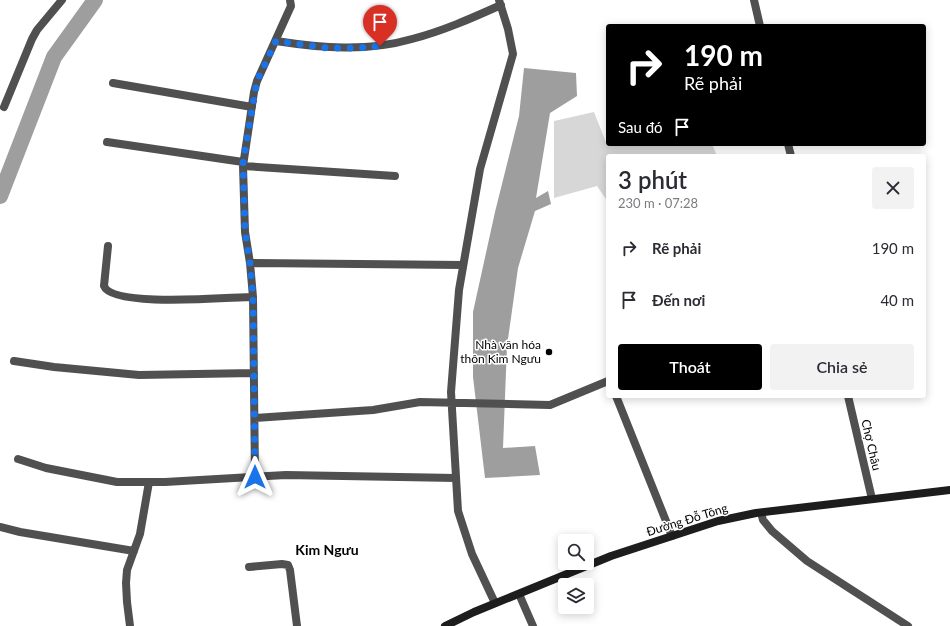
<!DOCTYPE html>
<html lang="vi">
<meta charset="utf-8">
<style>
body{margin:0;font-family:Lato,sans-serif;background:#f2f2f3;color:#2b2b33;height:100vh;display:flex;flex-direction:column;font-size:15px;white-space:nowrap}
*{box-sizing:border-box;margin:0}
p{font-size:13px;color:#7c7c81}
.icon{flex:none;width:22px;height:22px;fill:none;stroke:currentColor;stroke-width:2;stroke-linecap:round;stroke-linejoin:round}
.map{position:relative;flex:1;overflow:hidden}
.panel{position:absolute;left:606px;top:154px;width:320px;height:244px;display:flex;flex-direction:column;background:#fff;border-radius:4px;box-shadow:0 2px 10px #0003}
.panel>*{flex:none}
.hud{position:absolute;left:606px;top:24px;width:320px;height:122px;border-radius:4px;box-shadow:0 2px 10px #0003;background:#000;color:#fff;overflow:hidden}
.buttons{position:absolute;left:558px;top:534px;display:grid;gap:8px}
.buttons a{display:grid;place-items:center;width:36px;height:36px;border-radius:4px;background:#fff;box-shadow:0 2px 10px #0003;font-size:20px}
.pin{position:absolute;display:grid;place-items:center;width:34px;height:34px;color:#fff;margin:-41px -17px;border-radius:50% 50% 50% 0;rotate:-45deg;box-shadow:0 0 4px #0007}
.pin .icon{rotate:45deg}
.me{position:absolute;width:44px;margin:-22px;rotate:0deg;stroke-linejoin:round;filter:drop-shadow(0 0 3px #0008)}
.turn{display:flex;align-items:center;gap:14px;height:84px;padding:0 12px;font-size:18px}
.turn .icon{width:52px;height:52px;stroke-width:2.5}
.turn b{display:block;font-size:28px;line-height:34px}
.then{display:flex;align-items:center;height:38px;padding:0 12px;background:#0003;gap:8px;font-size:15px}
.round{display:grid;place-items:center;flex:none;width:42px;height:42px;border-radius:4px;background:#f2f2f3}
.summary{display:flex;align-items:center;justify-content:space-between;height:68px;padding:0 12px}
h1{font-size:24px;font-weight:600;line-height:30px}
.cta{display:flex;gap:8px;margin-top:auto;padding:8px 12px}
.cta a{flex:1;height:46px;border-radius:4px;background:#000;color:#fff;font-size:16px;font-weight:600;line-height:46px;text-align:center}
.cta a+a{background:#f2f2f3;color:#2b2b33}
ul{padding:0;list-style:none}
li{display:flex;align-items:center;gap:12px;height:52px;padding:0 12px}
li div{flex:1}
li b{display:block;font-size:15px}
li em{font-style:normal}
.map>svg:first-child{display:block}
.green{fill:#d7d7d7}
.water{fill:#9e9e9e}
.lines{fill:none;stroke-linecap:round;stroke-linejoin:round}
.canal{stroke:#9e9e9e;stroke-width:16}
.minor{stroke:#505050;stroke-width:8}
.secondary{stroke:#1d1d1d;stroke-width:8}
.route{stroke:#1a73e8;stroke-width:7;stroke-dasharray:0 12.6}
.poi-dot{fill:#000;stroke:#fff;stroke-width:1.5}
.labels{text-anchor:middle;stroke-width:3;stroke-linejoin:round;paint-order:stroke}
.poi-label{font-size:12px;fill:#000;stroke:#fff;text-anchor:end}
.street-label{font-size:12px;fill:#000;stroke:#fff}
.quarter-label{font-size:14px;font-weight:bold;fill:#000;stroke:#fff}
</style>
<div class="map">
<svg width="950" height="626" viewBox="0 0 950 626">
<rect width="100%" height="100%" fill="#fff"/>
<!-- green -->
<path class="green" d="M 594,112 L 607,145 L 623,144 L 712,144 L 717,156 L 608,156 L 608,202 L 597,186 L 554,198 L 554,121 Z"/>
<!-- water -->
<path class="water" d="M 524,68 L 576,73 L 577,96 L 550,113 L 536,198 L 548,191 L 551,204 L 535,211 L 518,268 L 507,346 L 503,448 L 535,446 L 540,475 L 485,478 L 473,377 L 473,312 L 495,212 L 519,116 Z"/>
<g class="lines">
<!-- canal -->
<path class="canal" d="M 0,196 L 54,57 L 95,0"/>
<!-- minor -->
<path class="minor" d="M 754,0 L 760,26
M 276,41 C 321,48 367,52 412,39 C 443,31 472,18 501,5
M 113,83 L 252,107
M 4,107 L 32,39 L 37,30 L 62,0
M 107,142 L 243,162
M 788,144 L 791,156
M 243,166 L 395,176
M 108,246 L 104,286 C 112,308 230,297 253,297
M 250,263 L 463,265
M 14,361 L 54,367 L 139,375 L 254,373
M 616,396 L 672,536
M 848,396 L 872,499
M 255,418 L 373,410 L 420,402 L 550,405 L 608,381
M 18,459 L 46,468 L 117,482 L 165,482 L 286,475 L 456,478
M 255,477 L 253,297 L 250,263 L 245,232 L 243,166 L 254,92 L 257,81 L 291,6 L 290,0
M 761,513 L 763,520 L 772,531 L 807,561 L 908,626
M 0,527 L 20,532 L 134,551
M 249,567 L 282,564 L 288,565 L 290,570 L 297,626
M 519,594 L 533,626
M 495,603 L 472,554 L 458,511 L 451,392 L 459,290 L 480,169 L 513,54 L 508,29 L 499,0
M 130,626 L 127,602 L 126,583 L 127,570 L 140,534 L 149,482"/>
<!-- secondary -->
<path class="secondary" d="M 445,626 L 474,612 L 611,556 L 718,521 L 756,513 L 950,490"/>
</g>
<g class="lines">
<!-- route -->
<path class="route" d="M 255,477 L 253,297 L 250,264 L 245,232 L 243,162 L 257,81 L 276,41 L 327,48 L 357,48 L 380,46"/>
</g>
<!-- markers -->
<circle class="poi-dot" cx="549" cy="352" r="4"/>
<g class="labels">
<!-- poi labels -->
<g class="poi-label">
<text x="541" y="349">Nhà văn hóa<tspan x="541" dy="14">thôn Kim Ngưu</tspan></text>
</g>
<!-- street labels -->
<g class="street-label">
<text transform="translate(871 445) rotate(77)" y="4">Chợ Châu</text>
<text transform="translate(687 520) rotate(-17)" y="4">Đường Đỗ Tông</text>
</g>
<!-- quarter labels -->
<g class="quarter-label">
<text x="327" y="555">Kim Ngưu</text>
</g>
</g>
</svg>
<div class="buttons">
<a><svg class="icon" aria-label="search" viewBox="0 0 24 24"><circle cx="10" cy="10" r="6"/><path d="M15 15l6 6"/></svg></a>
<a><svg class="icon" aria-label="layers" viewBox="0 0 24 24"><path d="M12 4l9 5-9 5-9-5zM3 14l9 5 9-5"/></svg></a>
</div>
<div class="pin" style="left:380px;top:46px;background:#d93025"><svg class="icon" aria-label="arrive" viewBox="0 0 24 24"><path d="M6 21V4h12l-3 4 3 4H6"/></svg></div>
<svg class="me" style="left:255px;top:477px" viewBox="-20 -20 40 40"><path d="M0-17L14 15 0 8-14 15z" fill="#1a73e8" stroke="#fff" stroke-width="4"/></svg>
<div class="hud">
<div class="turn"><svg class="icon" aria-label="right" viewBox="0 0 24 24"><path d="M7 20v-9h11M14 6l5 5-5 5"/></svg><div><b>190 m</b>Rẽ phải</div></div>
<div class="then">Sau đó<svg class="icon" aria-label="arrive" viewBox="0 0 24 24"><path d="M6 21V4h12l-3 4 3 4H6"/></svg></div>
</div>
<section class="panel">
<div class="summary"><div><h1>3 phút</h1><p>230 m · 07:28</p></div><a class="round"><svg class="icon" aria-label="close" viewBox="0 0 24 24"><path d="M6 6l12 12M18 6L6 18"/></svg></a></div>
<ul>
<li><svg class="icon" aria-label="right" viewBox="0 0 24 24"><path d="M7 20v-9h11M14 6l5 5-5 5"/></svg><div><b>Rẽ phải</b></div><em>190 m</em></li>
<li><svg class="icon" aria-label="arrive" viewBox="0 0 24 24"><path d="M6 21V4h12l-3 4 3 4H6"/></svg><div><b>Đến nơi</b></div><em>40 m</em></li>
</ul>
<div class="cta"><a>Thoát</a><a>Chia sẻ</a></div>
</section>
</div>
